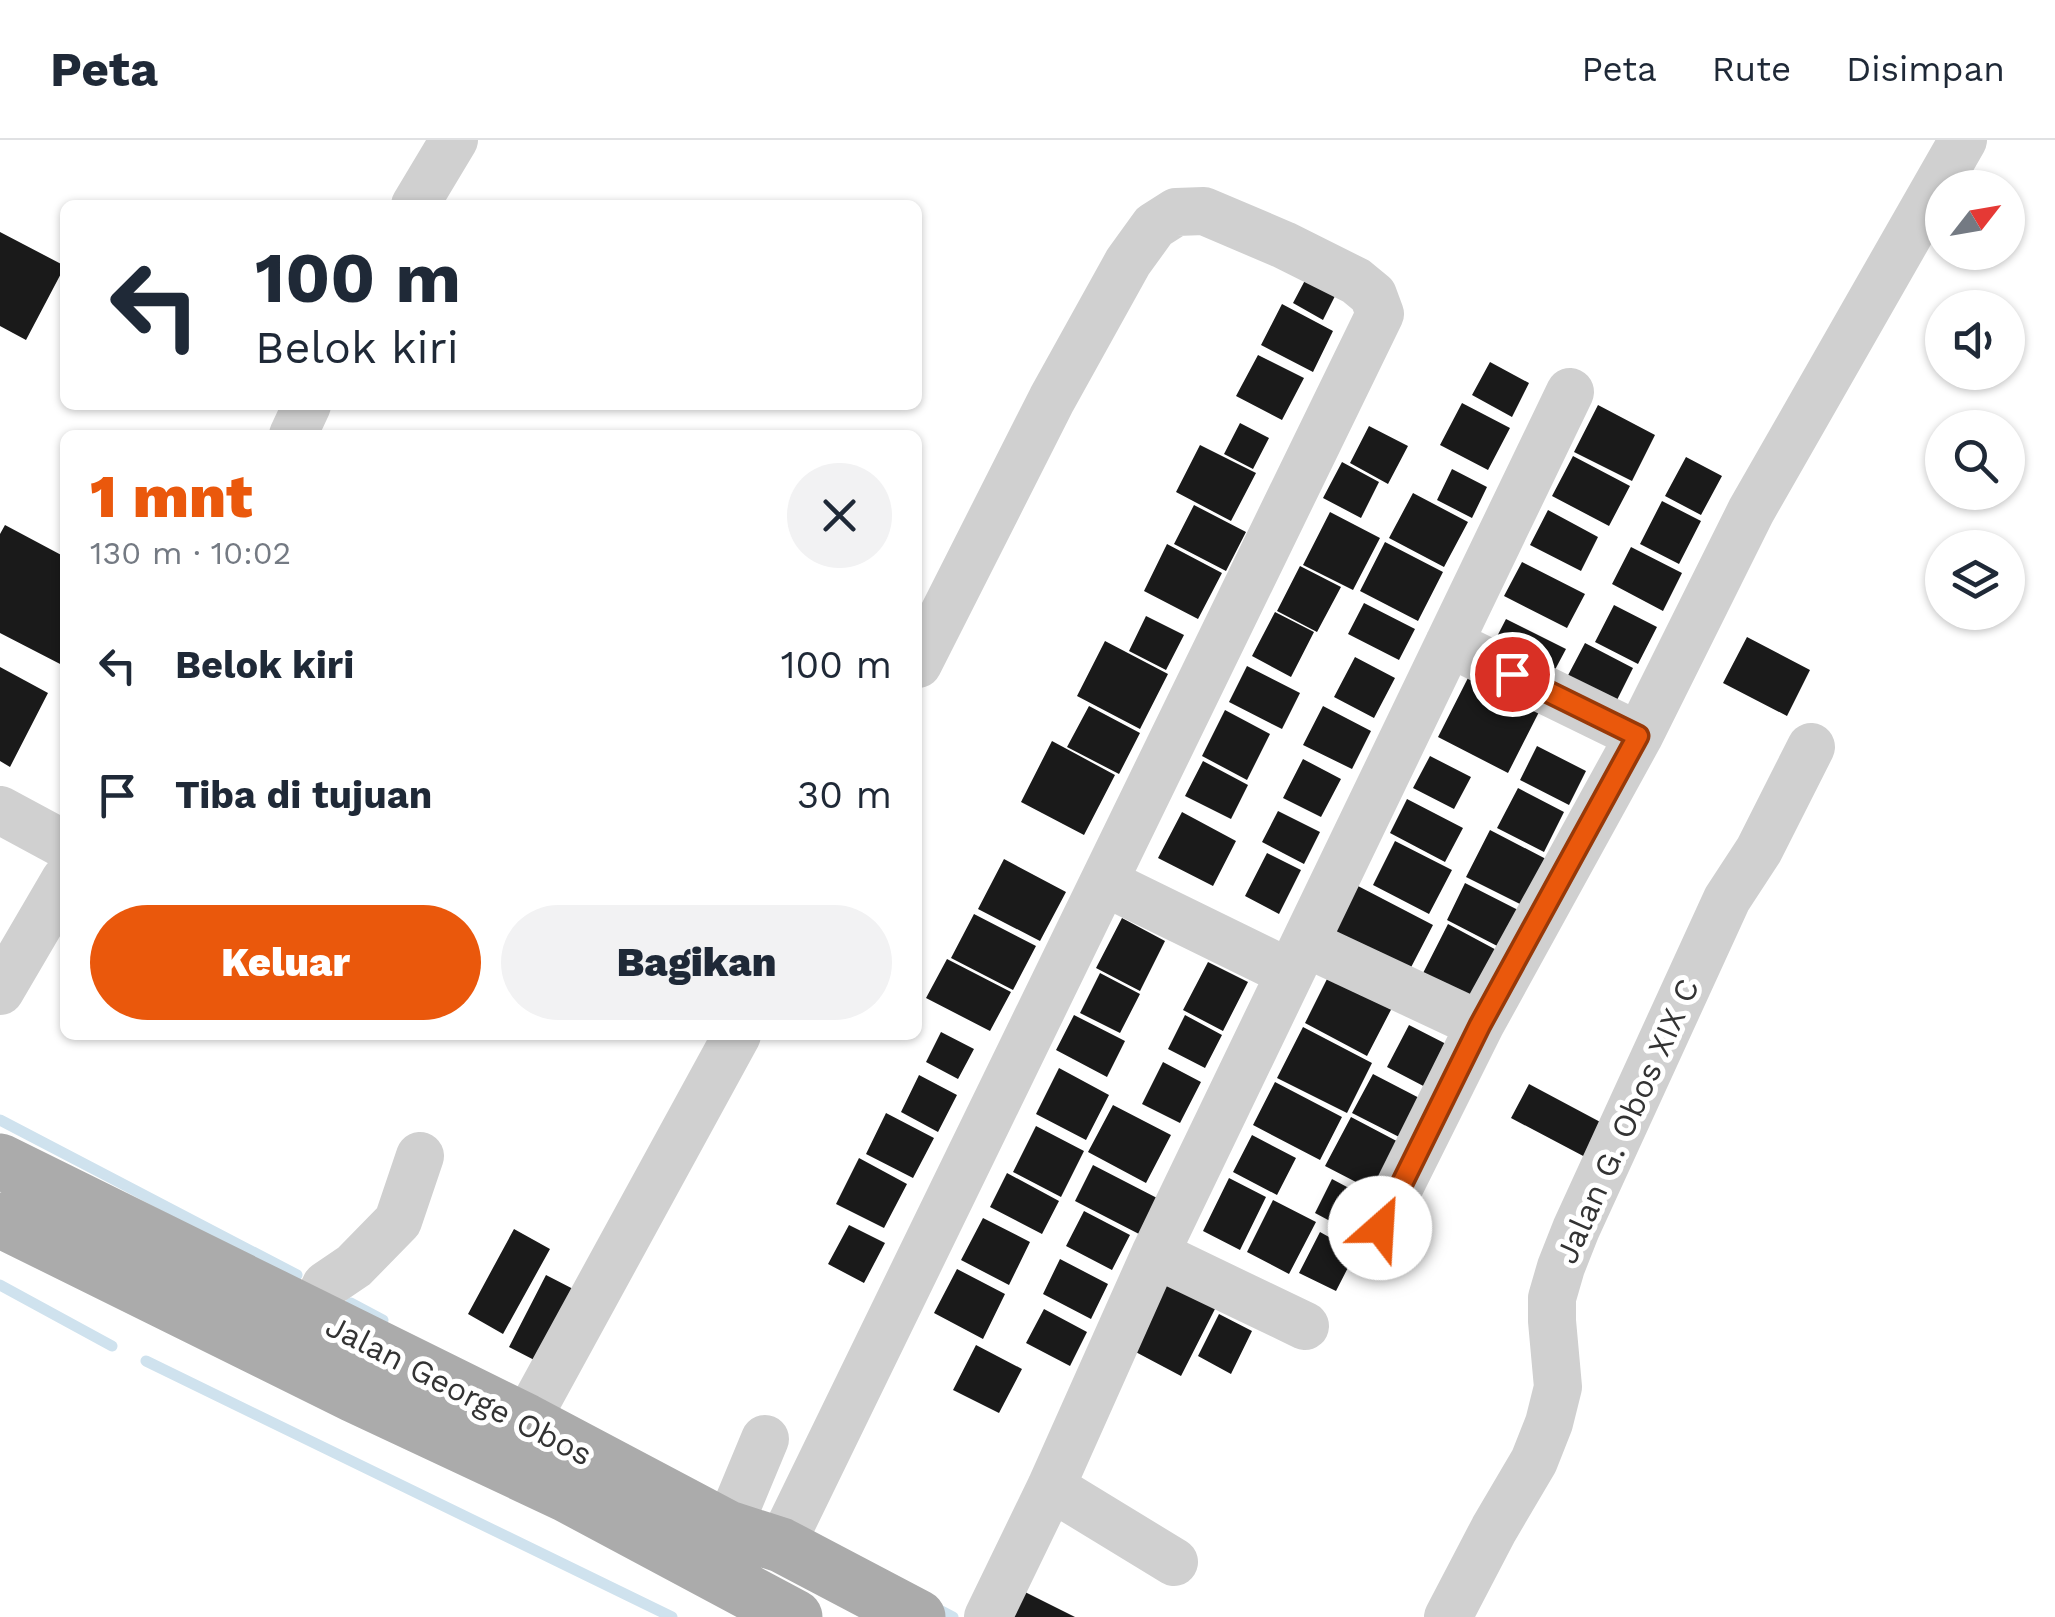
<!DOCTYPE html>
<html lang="id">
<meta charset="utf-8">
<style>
body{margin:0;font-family:"Work Sans",sans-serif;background:#f2f2f3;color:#1f2937;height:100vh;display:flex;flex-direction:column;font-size:38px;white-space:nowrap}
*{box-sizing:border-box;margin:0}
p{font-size:32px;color:#747a83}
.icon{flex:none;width:55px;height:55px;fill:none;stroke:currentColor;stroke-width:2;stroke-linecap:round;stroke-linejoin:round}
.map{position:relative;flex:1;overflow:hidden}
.panel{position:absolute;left:60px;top:290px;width:862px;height:610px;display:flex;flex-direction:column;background:#fff;border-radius:15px;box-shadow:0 2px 8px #0004}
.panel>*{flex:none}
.guide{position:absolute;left:60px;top:60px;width:862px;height:210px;border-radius:15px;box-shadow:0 2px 8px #0004;background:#fff;color:#1f2937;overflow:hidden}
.needle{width:65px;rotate:59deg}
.tools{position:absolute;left:1925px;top:30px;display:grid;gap:20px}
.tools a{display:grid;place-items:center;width:100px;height:100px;border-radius:50%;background:#fff;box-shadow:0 2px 8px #0004;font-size:50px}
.pin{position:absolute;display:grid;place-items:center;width:85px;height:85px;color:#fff;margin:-42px;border:5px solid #fff;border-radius:50%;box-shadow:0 2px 10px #0007}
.me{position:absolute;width:110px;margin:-55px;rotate:26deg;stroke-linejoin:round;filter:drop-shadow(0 0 8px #0008)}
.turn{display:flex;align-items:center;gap:35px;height:210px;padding:0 30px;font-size:45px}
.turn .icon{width:130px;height:130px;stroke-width:2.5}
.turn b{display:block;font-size:70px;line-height:85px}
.round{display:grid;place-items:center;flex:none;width:105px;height:105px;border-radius:52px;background:#f2f2f3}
.overview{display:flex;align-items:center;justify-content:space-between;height:170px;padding:0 30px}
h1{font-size:60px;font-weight:800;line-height:75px;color:#ea580c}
.primary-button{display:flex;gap:20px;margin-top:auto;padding:20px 30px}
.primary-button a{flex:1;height:115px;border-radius:60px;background:#ea580c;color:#fff;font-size:40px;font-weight:800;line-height:115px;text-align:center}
.primary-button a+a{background:#f2f2f3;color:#1f2937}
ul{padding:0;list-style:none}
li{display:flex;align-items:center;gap:30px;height:130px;padding:0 30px}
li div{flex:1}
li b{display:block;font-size:38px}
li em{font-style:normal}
header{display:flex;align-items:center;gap:60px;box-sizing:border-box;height:140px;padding:0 50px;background:#fff;border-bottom:2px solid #e0e1e3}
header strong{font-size:48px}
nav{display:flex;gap:55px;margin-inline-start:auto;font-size:35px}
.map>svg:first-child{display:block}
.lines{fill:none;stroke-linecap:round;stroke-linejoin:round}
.stream{stroke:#cfe2ee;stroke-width:11}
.building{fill:#1a1a1a}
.minor{stroke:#d0d0d0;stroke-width:48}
.major{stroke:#ababab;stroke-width:55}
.route-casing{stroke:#983908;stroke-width:25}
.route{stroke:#ea580c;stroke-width:18}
.labels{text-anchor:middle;stroke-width:10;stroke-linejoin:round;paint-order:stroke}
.street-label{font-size:32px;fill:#333;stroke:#fff}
</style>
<header>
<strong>Peta</strong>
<nav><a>Peta</a><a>Rute</a><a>Disimpan</a></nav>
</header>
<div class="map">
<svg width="2055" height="1477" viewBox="0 0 2055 1477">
<rect width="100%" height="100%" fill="#fff"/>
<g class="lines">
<!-- stream -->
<path class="stream" d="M 0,980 L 297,1135
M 0,1145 L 112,1206
M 351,1163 L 383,1180
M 146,1221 L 672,1477
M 934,1467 L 953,1477"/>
</g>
<!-- building -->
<path class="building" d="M 0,92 L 65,126 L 26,200 L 0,186 Z
M 1312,127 L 1342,142 L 1323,180 L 1293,163 Z
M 1282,164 L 1333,191 L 1313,232 L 1261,205 Z
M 1258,215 L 1304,238 L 1282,280 L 1236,256 Z
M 1490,222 L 1529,243 L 1512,277 L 1472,255 Z
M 1462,263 L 1510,288 L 1488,330 L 1440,305 Z
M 1598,265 L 1655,295 L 1632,341 L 1574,312 Z
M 1240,283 L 1269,298 L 1253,329 L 1224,314 Z
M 1369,286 L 1408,306 L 1388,344 L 1350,323 Z
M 1200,305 L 1256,333 L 1231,381 L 1176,352 Z
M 1573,316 L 1630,346 L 1609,386 L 1552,356 Z
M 1686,317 L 1722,336 L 1701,375 L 1665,356 Z
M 1342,322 L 1379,342 L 1361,378 L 1323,358 Z
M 1452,329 L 1487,347 L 1472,378 L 1437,360 Z
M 1413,353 L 1468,382 L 1444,427 L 1389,398 Z
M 1662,361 L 1701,381 L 1679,424 L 1640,404 Z
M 1194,365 L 1246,392 L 1226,431 L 1174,404 Z
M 1548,370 L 1598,397 L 1581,431 L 1530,405 Z
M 1330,372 L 1380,398 L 1353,450 L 1303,425 Z
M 5,385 L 65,417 L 64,526 L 0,493 L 0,394 Z
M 1385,402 L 1443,432 L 1418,481 L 1360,451 Z
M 1167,404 L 1222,433 L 1198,479 L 1144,451 Z
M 1631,407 L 1682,433 L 1663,471 L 1612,444 Z
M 1522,422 L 1585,454 L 1567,488 L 1504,456 Z
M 1300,426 L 1341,447 L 1317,492 L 1277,471 Z
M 1364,463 L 1415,489 L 1399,520 L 1348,494 Z
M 1614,465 L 1657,487 L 1638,524 L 1595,502 Z
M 1275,472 L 1314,492 L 1291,537 L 1252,516 Z
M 1146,476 L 1184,495 L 1166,530 L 1129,511 Z
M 1506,479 L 1566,509 L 1549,541 L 1490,510 Z
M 1747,497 L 1810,530 L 1787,576 L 1723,543 Z
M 1105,501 L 1168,534 L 1140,589 L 1077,556 Z
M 1585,503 L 1633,528 L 1614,566 L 1565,541 Z
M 1355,517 L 1395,538 L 1374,578 L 1334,557 Z
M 1247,526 L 1300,553 L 1282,589 L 1229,562 Z
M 0,527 L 48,553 L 10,627 L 0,621 Z
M 1470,534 L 1540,570 L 1508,633 L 1438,597 Z
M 1089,566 L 1140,593 L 1119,634 L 1067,607 Z
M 1323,566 L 1371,591 L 1352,629 L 1303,605 Z
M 1225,570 L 1270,594 L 1247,640 L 1202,616 Z
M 1052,601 L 1115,635 L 1084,695 L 1021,662 Z
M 1537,606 L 1586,631 L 1569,665 L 1520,640 Z
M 1430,616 L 1471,637 L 1454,669 L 1413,648 Z
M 1303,619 L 1341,639 L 1321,677 L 1283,658 Z
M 1203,621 L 1248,645 L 1231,679 L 1185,656 Z
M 1518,648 L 1564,672 L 1544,712 L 1497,688 Z
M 1407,659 L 1463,688 L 1445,722 L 1390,693 Z
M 1278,671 L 1320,692 L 1304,724 L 1262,702 Z
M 1182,672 L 1236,701 L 1213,746 L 1158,718 Z
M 1490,690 L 1546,719 L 1522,765 L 1466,737 Z
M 1395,701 L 1452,730 L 1429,774 L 1373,745 Z
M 1267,713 L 1301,730 L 1279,774 L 1245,756 Z
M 1004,719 L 1066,752 L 1040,801 L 978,769 Z
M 1465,743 L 1522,772 L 1503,809 L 1447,780 Z
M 1358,746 L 1433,785 L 1406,837 L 1331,799 Z
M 974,774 L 1036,806 L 1013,850 L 951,818 Z
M 1122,778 L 1165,801 L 1140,851 L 1096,828 Z
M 1448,784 L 1502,813 L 1475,865 L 1421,837 Z
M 947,819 L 1011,852 L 990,891 L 926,858 Z
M 1208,822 L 1248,842 L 1223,891 L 1183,870 Z
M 1331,831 L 1394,864 L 1367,916 L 1305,883 Z
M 1100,833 L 1140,854 L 1120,893 L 1080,873 Z
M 1074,875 L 1125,901 L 1107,937 L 1056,910 Z
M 1185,875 L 1222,895 L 1205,928 L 1168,909 Z
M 1409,885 L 1452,907 L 1431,950 L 1387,927 Z
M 1303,887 L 1372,923 L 1347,973 L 1277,938 Z
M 941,892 L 974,909 L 958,939 L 926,922 Z
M 1163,922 L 1201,942 L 1180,983 L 1142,964 Z
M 1059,928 L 1109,955 L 1086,1000 L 1036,974 Z
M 1373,934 L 1427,962 L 1407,1001 L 1352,973 Z
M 919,935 L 957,955 L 938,992 L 901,972 Z
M 1275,942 L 1342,977 L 1320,1020 L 1253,985 Z
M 1529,944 L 1604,984 L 1587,1018 L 1511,978 Z
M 1113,965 L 1171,995 L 1146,1043 L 1088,1012 Z
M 886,973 L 934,998 L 913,1038 L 866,1014 Z
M 1351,977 L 1408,1007 L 1383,1056 L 1325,1026 Z
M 1036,986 L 1084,1011 L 1061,1057 L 1013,1032 Z
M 1252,995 L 1296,1018 L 1277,1055 L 1233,1032 Z
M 859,1018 L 907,1044 L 884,1088 L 836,1064 Z
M 1093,1025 L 1157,1058 L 1139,1094 L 1075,1061 Z
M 1007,1033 L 1059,1061 L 1042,1094 L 990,1067 Z
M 1229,1038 L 1266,1057 L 1240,1110 L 1203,1091 Z
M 1332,1039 L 1377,1063 L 1360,1097 L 1315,1073 Z
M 1273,1060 L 1316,1082 L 1289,1134 L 1247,1112 Z
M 1084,1071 L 1130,1095 L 1112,1130 L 1066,1106 Z
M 983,1078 L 1030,1102 L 1009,1145 L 961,1120 Z
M 849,1085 L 885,1103 L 864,1143 L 828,1124 Z
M 514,1089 L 550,1109 L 503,1194 L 468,1174 Z
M 1320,1092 L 1356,1112 L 1336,1151 L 1299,1133 Z
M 1060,1119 L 1108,1144 L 1091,1179 L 1043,1154 Z
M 957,1129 L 1005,1154 L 983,1199 L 934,1173 Z
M 546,1135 L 579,1152 L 542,1224 L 509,1207 Z
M 1164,1141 L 1216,1167 L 1181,1236 L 1130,1209 Z
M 1044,1169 L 1087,1192 L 1070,1226 L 1026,1203 Z
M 1219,1174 L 1252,1191 L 1231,1234 L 1198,1216 Z
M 976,1205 L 1022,1229 L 999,1273 L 953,1250 Z
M 1017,1448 L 1075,1477 L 1003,1477 Z"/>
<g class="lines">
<!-- minor -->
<path class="minor" d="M 415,65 L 454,0
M 293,295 L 307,265
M 1449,503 L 1639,596
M 0,670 L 65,705
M 1104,742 L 1290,833
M 1305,803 L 1480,885
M 0,851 L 65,740
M 1379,1088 L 1480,885 L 1639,596 L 1751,371 L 1963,0
M 1155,1114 L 1305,1186
M 311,1176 L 326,1145 L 354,1126 L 398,1081 L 420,1016
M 526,1281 L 737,895
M 1051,1347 L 1174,1422
M 728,1388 L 765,1299
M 781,1405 L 1380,174 L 1373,155 L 1356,141 L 1284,105 L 1204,71 L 1176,72 L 1154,86 L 1128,122 L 1052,259 L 918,524
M 988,1477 L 1051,1347 L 1155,1114 L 1570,252
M 1448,1477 L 1494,1389 L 1534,1321 L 1549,1283 L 1558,1247 L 1552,1181 L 1552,1158 L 1561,1127 L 1576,1089 L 1727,759 L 1759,710 L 1811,607"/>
<!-- major -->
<path class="major" d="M 0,1021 L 526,1281 L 728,1388 L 781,1405 L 918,1477
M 0,1080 L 354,1255 L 565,1354 L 795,1477"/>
</g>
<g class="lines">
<defs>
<path id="route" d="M 1380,1088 L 1480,885 L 1638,596 L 1512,534"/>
</defs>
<!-- route casing -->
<use href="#route" class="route-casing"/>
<!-- route -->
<use href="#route" class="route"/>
</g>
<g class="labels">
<!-- street labels -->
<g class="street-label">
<text transform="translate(1627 981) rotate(-66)" y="11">Jalan G. Obos XIX C</text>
<text transform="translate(459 1250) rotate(27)" y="11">Jalan George Obos</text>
</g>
</g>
</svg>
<div class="tools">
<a><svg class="needle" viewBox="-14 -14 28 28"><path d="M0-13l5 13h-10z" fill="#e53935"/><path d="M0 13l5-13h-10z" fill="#747a83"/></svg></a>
<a><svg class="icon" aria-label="sound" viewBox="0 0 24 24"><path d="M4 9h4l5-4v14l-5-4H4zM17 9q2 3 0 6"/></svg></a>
<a><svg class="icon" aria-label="search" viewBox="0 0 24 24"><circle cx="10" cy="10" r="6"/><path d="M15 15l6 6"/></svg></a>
<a><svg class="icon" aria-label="layers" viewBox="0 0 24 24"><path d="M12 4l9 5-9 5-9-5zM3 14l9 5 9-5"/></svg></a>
</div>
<div class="pin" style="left:1512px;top:534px;background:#d93025"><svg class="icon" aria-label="arrive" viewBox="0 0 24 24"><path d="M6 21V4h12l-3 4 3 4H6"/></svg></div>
<svg class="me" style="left:1380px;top:1088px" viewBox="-20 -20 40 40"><circle r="19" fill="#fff"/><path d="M0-13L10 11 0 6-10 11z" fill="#ea580c"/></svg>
<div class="guide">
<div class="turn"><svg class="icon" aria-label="left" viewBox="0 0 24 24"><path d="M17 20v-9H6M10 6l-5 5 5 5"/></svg><div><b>100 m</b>Belok kiri</div></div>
</div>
<section class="panel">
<div class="overview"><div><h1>1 mnt</h1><p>130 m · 10:02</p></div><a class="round"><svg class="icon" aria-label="close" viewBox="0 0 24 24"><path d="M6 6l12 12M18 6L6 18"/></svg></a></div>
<ul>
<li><svg class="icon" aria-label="left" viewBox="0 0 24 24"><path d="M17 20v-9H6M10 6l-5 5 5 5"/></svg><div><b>Belok kiri</b></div><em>100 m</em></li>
<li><svg class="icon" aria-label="arrive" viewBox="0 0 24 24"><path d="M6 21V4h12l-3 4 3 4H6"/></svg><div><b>Tiba di tujuan</b></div><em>30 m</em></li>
</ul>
<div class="primary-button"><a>Keluar</a><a>Bagikan</a></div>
</section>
</div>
